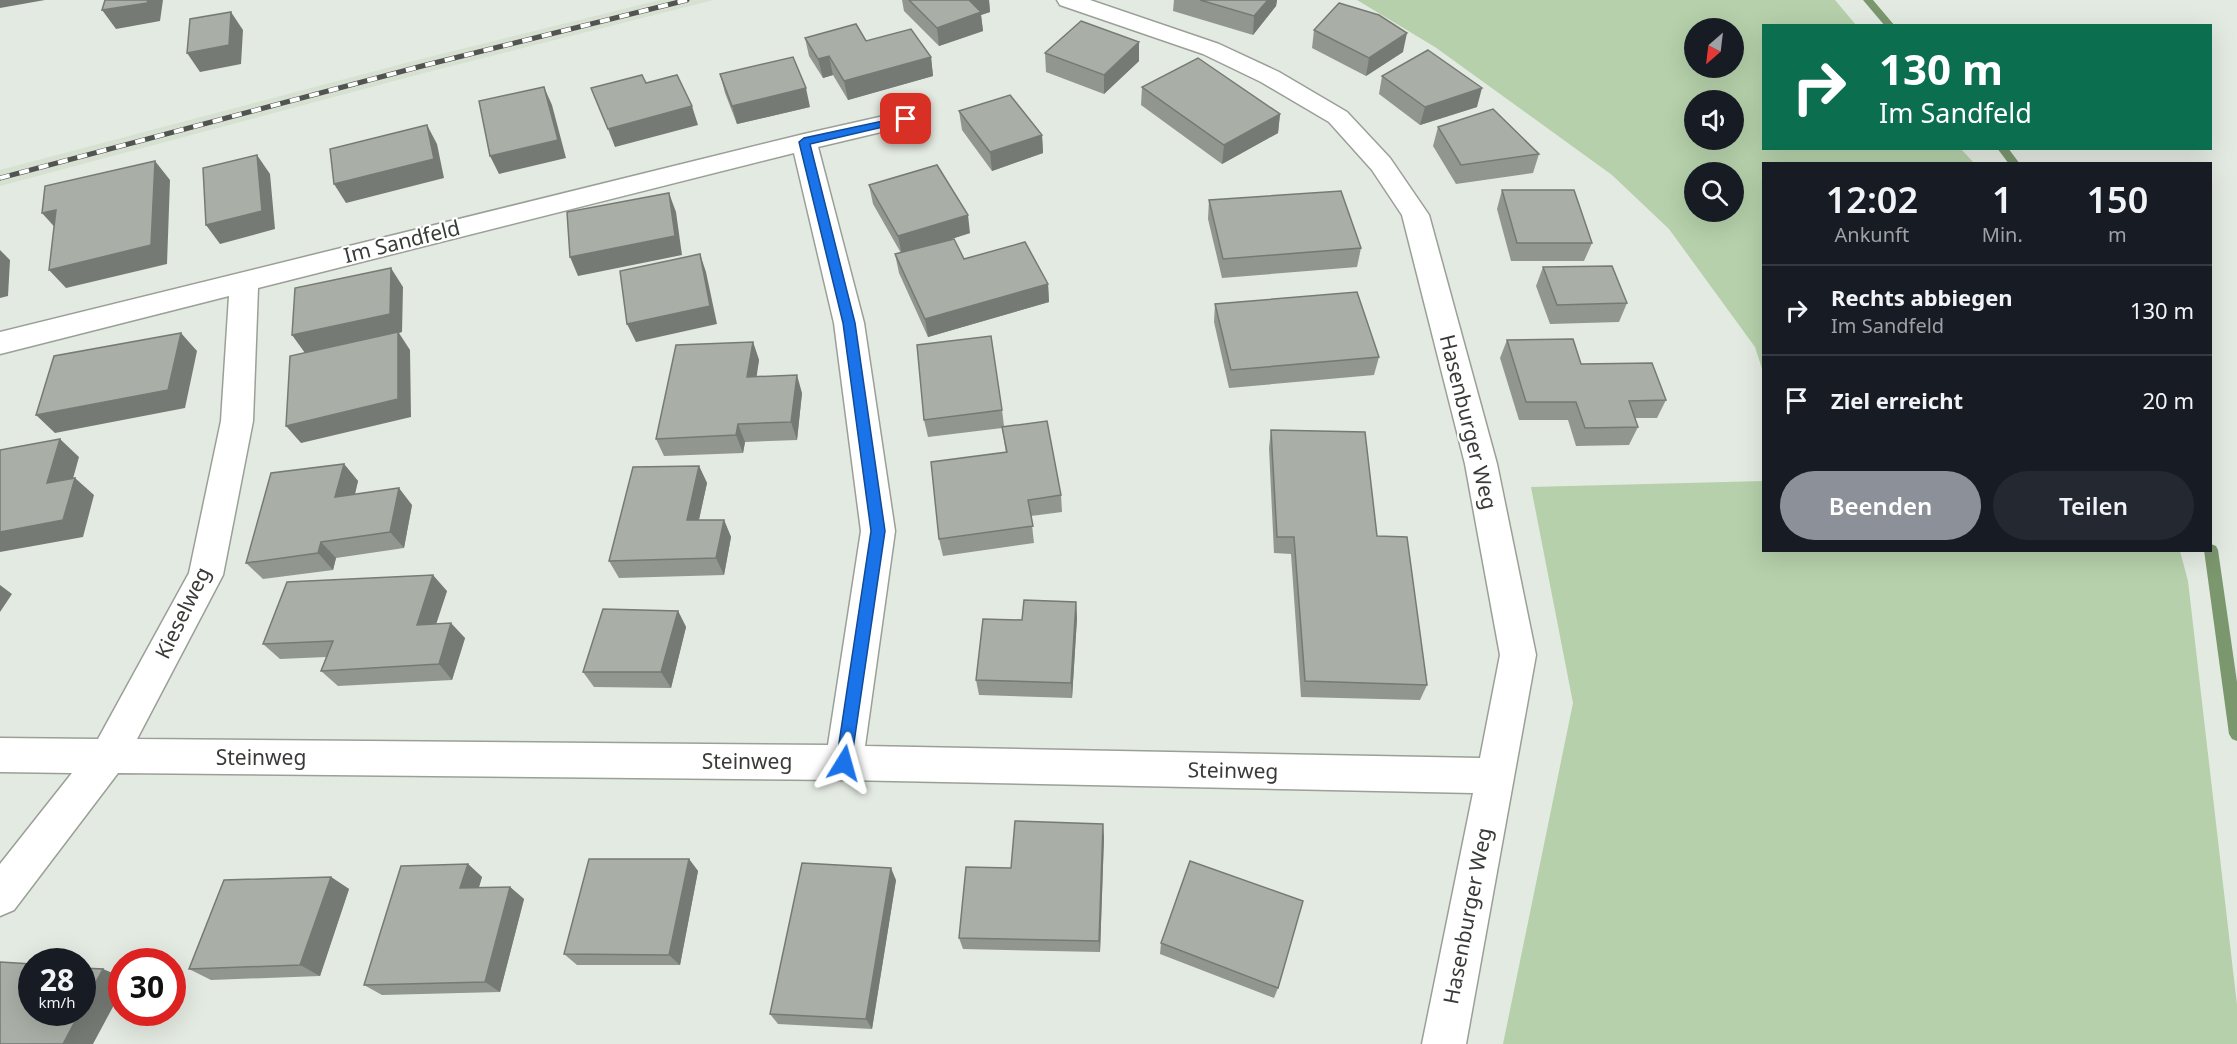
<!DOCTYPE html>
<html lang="de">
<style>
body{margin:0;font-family:"Noto Sans",sans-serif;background:#242831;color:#f1f3f6;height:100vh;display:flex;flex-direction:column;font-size:22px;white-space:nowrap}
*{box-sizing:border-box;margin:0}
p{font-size:20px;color:#9ea1a6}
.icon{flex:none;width:33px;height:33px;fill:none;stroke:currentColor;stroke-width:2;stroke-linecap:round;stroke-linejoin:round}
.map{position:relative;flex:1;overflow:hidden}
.side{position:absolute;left:1762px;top:162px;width:450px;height:390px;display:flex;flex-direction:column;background:#171b24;border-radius:0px;box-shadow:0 6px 24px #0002}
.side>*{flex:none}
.top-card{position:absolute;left:1762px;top:24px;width:450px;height:126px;border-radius:0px;box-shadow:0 6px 24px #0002;background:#0b6e4f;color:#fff;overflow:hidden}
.needle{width:39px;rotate:208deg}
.fabs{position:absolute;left:1684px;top:18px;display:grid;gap:12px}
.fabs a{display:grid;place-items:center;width:60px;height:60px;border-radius:50%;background:#171b24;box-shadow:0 6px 24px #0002;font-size:30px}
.speed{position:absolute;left:18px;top:948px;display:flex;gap:12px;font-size:30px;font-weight:700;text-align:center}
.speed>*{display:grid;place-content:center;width:78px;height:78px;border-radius:50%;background:#171b24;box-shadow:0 6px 24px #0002;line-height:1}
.speed small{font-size:15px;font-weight:400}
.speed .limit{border:9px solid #d22;background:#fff;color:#111}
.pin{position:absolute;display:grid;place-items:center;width:51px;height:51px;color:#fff;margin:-26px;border-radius:12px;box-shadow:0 3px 9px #0006}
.me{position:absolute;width:66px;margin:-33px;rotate:8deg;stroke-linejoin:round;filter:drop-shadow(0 0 4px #0008)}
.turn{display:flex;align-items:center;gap:21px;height:126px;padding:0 18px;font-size:27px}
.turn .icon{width:78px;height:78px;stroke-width:2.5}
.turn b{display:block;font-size:42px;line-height:51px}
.eta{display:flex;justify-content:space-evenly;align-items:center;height:102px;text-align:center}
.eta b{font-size:36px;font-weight:600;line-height:42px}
.primary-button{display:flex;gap:12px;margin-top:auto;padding:12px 18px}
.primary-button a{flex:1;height:69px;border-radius:36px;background:#8c9099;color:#fff;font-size:24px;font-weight:600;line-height:69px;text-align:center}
.primary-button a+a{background:#242831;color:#f1f3f6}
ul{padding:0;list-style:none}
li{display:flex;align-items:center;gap:18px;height:90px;padding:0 18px;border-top:2px solid #363941}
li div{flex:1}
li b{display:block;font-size:22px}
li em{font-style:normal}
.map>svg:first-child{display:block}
.built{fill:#d6e1d1}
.green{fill:#b5d0aa;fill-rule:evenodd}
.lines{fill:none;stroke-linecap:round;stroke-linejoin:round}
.stream{fill:#7b976e;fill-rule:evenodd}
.street-casing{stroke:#9aa097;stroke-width:3}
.street{fill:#fff;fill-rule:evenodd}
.rail-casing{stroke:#515450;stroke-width:5}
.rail{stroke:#fff;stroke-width:4;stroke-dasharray:10;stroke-linecap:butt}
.wall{fill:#91968f}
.shaded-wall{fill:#767a74}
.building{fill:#a9afa6;stroke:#767a74;stroke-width:1.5}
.route{fill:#1a73e8;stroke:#114b97;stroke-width:1.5}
.labels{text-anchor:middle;stroke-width:4.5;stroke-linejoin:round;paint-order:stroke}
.street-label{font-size:21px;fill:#393b38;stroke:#fff}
</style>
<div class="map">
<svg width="2237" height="1044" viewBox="0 0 2237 1044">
<rect width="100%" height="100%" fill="#e3eae1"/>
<!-- built -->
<path class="built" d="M 660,0 L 714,0 L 424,73 L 0,186 L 0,170 L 421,59 Z"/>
<!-- green -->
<path class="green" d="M 1357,0 L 1835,0 L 1856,25 L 1764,26 L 1764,148 L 1961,149 L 1974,163 L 1764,164 L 1764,375 L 1755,347 L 1669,229 L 1612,175 L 1435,47 ZM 1695,28 L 1734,28 L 1734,68 L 1695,68 ZM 1695,100 L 1734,100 L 1734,140 L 1695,140 ZM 1695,172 L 1734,172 L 1734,212 L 1695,212 Z
M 1764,481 L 1764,550 L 2180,551 L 2188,581 L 2237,1005 L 2237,1044 L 1503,1044 L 1573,703 L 1531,487 Z"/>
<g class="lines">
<!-- stream -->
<path class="stream" d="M 1863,0 L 1873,0 L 1895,26 L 1885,26 Z
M 1997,148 L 2008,148 L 2020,164 L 2009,164 Z
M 2211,544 L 2216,546 L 2218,550 L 2237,682 L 2237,741 L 2232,739 L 2229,734 L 2204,550 L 2211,550 Z"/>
<defs>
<path id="street" d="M 1057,0 L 1090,0 L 1219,44 L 1279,72 L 1347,112 L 1390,158 L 1429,215 L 1497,464 L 1536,655 L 1466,1044 L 1422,1044 L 1473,793 L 844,780 L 118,773 L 14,910 L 0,916 L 0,864 L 72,773 L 0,772 L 0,738 L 98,739 L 189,573 L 221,421 L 229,296 L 0,354 L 0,332 L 804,134 L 906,111 L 915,114 L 919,119 L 915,124 L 818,147 L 864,323 L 895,531 L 865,746 L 1480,758 L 1500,655 L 1465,464 L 1402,215 L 1372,170 L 1329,122 L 1261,82 L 1203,54 L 1060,5 ZM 794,153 L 834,323 L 861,531 L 828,745 L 137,739 L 223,575 L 253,421 L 258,288 Z"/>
</defs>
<!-- street casing -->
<use href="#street" class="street-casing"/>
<!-- street -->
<use href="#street" class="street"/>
<defs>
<path id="rail" d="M 0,178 L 422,66 L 687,0"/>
</defs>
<!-- rail casing -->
<use href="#rail" class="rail-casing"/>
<!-- rail -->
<use href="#rail" class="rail"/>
</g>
<!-- wall -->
<path class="wall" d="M 902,0 L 989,0 L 990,12 L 981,15 L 983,31 L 939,46 L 904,11 Z
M 1174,0 L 1277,0 L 1276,6 L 1253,35 L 1173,11 Z
M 1314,30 L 1403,52 L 1366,76 L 1312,48 Z
M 805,38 L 866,41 L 931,57 L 933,76 L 848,100 L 833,75 L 823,78 L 809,56 Z
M 1045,53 L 1139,61 L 1104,94 L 1046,72 Z
M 720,74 L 810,107 L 737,124 L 725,93 Z
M 1382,76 L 1477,107 L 1420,125 L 1379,94 Z
M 1142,87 L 1280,114 L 1278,133 L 1222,164 L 1141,105 Z
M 959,111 L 1042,135 L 1043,153 L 992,171 L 962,130 Z
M 1438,127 L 1539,154 L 1533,173 L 1456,184 L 1433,146 Z
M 869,185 L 970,233 L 951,239 L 964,259 L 1048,284 L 1049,302 L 928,337 L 899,273 L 895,254 L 901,253 L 873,204 Z
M 1502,190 L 1592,243 L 1584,261 L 1511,261 L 1497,209 Z
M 1209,200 L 1361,248 L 1357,267 L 1222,278 L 1208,219 Z
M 1543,267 L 1627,303 L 1619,322 L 1550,324 L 1536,286 Z
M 1215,304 L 1379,357 L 1374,375 L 1229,388 L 1214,322 Z
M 1507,340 L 1581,364 L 1666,400 L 1657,418 L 1635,418 L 1638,427 L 1629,445 L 1576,446 L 1568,420 L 1519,420 L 1500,358 Z
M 753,342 L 759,360 L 756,376 L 802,393 L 797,440 L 745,442 L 743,453 L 664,456 L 656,439 Z
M 1002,410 L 1004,426 L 1061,495 L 1062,512 L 1031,516 L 1034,543 L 943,556 L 939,539 L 1006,453 L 1002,428 L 928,437 L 924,420 Z
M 1271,430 L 1377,536 L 1427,685 L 1420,700 L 1301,697 L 1291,554 L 1274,553 L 1269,448 Z
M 344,464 L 358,481 L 355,494 L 412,505 L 404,548 L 336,558 L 333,570 L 263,579 L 246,563 Z
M 699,466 L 707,483 L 699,520 L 724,520 L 731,537 L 724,575 L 619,578 L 609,561 Z
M 447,591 L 436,623 L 465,638 L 452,680 L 338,686 L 321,671 L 326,657 L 280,659 L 263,644 Z
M 1076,602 L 1077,618 L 1072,698 L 979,695 L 976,680 L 1022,620 Z
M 678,611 L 686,627 L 671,688 L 594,687 L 583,672 Z
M 1104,837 L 1100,952 L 963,949 L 959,938 L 1011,868 Z
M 689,859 L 698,871 L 680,965 L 577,965 L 564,954 Z
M 468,864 L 482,877 L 479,887 L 510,887 L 524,899 L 500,992 L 382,995 L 364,985 Z
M 331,877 L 349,889 L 320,976 L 211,980 L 189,969 Z
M 896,880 L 872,1029 L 778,1024 L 770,1014 Z
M 1161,943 L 1278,988 L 1274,998 L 1160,954 Z"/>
<!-- shaded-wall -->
<path class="shaded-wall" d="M 0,0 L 45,0 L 0,8 Z
M 148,0 L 163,0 L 160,21 L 116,29 L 102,10 Z
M 968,0 L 989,0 L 990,12 L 981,15 L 983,31 L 939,46 L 937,28 Z
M 1268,0 L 1277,0 L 1276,6 L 1253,35 L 1254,16 Z
M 231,12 L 243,30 L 241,64 L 200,72 L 187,53 Z
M 1407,33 L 1403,52 L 1366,76 L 1369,58 Z
M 1139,42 L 1139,61 L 1104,94 L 1104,75 Z
M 829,56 L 833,75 L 823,78 L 818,59 Z
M 931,57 L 933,76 L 848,100 L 844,81 Z
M 544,87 L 552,105 L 566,158 L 499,174 L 490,156 Z
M 806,88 L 810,107 L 737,124 L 732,106 Z
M 1482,88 L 1477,107 L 1420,125 L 1425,107 Z
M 692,106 L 698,125 L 615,147 L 608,129 Z
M 1280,114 L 1278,133 L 1222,164 L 1224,145 Z
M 427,125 L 437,144 L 444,178 L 346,203 L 334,184 Z
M 1042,135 L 1043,153 L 992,171 L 990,152 Z
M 257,155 L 270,174 L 275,229 L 220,244 L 206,225 Z
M 155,161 L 170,180 L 167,264 L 66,288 L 49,270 Z
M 669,193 L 676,212 L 682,255 L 578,276 L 570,257 Z
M 56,210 L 59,232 L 42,213 Z
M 968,215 L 970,233 L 902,255 L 898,236 Z
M 0,250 L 10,260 L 8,296 L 0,298 Z
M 700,254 L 706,272 L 717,324 L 636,342 L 627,324 Z
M 391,268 L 403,287 L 402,332 L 399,333 L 410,350 L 411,417 L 301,443 L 286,426 L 305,353 L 292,335 Z
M 1048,284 L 1049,302 L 928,337 L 925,319 Z
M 181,333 L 197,351 L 185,408 L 55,433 L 36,415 Z
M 753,342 L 759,360 L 754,395 L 747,377 Z
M 797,375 L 802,393 L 797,440 L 791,422 Z
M 738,424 L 745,442 L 743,453 L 736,435 Z
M 60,439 L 79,457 L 67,500 L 47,483 Z
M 344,464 L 358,481 L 350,514 L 335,497 Z
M 699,466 L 707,483 L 695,537 L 687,520 Z
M 75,478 L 94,495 L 83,537 L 0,552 L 0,532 Z
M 399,488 L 412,505 L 404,548 L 390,532 Z
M 724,520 L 731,537 L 724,575 L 716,558 Z
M 321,542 L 336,558 L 333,570 L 318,553 Z
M 433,575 L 447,591 L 431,640 L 417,625 Z
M 0,585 L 12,594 L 0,612 Z
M 1076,602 L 1077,618 L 1072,698 L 1071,683 Z
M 678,611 L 686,627 L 671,688 L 661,672 Z
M 451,623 L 465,638 L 452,680 L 439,664 Z
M 1103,824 L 1104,837 L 1100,952 L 1099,941 Z
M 689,859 L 698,871 L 680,965 L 669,955 Z
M 468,864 L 482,877 L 475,900 L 460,888 Z
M 891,868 L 896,880 L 872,1029 L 866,1019 Z
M 331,877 L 349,889 L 320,976 L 300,965 Z
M 510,887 L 524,899 L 500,992 L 485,982 Z
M 103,969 L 122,977 L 122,990 L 93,1044 L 63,1044 L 80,1012 L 82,1012 L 82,1007 Z"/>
<!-- building -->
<path class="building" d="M 105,0 L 148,0 L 147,3 L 102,10 Z
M 909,0 L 969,0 L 981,12 L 937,28 Z
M 1200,0 L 1268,0 L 1254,16 Z
M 1339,3 L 1379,15 L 1407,33 L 1369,58 L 1314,30 Z
M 231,12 L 229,45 L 187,53 L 190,19 Z
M 1081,21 L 1139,42 L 1104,75 L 1045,53 Z
M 856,24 L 866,41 L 911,29 L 931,57 L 844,81 L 829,56 L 818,59 L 805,38 Z
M 1428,50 L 1482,88 L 1425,107 L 1382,76 Z
M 793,57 L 806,88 L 732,106 L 720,74 Z
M 1198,58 L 1280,114 L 1224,145 L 1142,87 Z
M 642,75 L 646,83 L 677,75 L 692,106 L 608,129 L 591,88 Z
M 544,87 L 558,140 L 490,156 L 479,101 Z
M 1010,95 L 1042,135 L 990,152 L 959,111 Z
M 1493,109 L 1539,154 L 1461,165 L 1438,127 Z
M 427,125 L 434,159 L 334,184 L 330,149 Z
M 257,155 L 262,211 L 206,225 L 203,168 Z
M 155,161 L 151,245 L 49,270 L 56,210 L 42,213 L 45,186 Z
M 937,165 L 968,215 L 898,236 L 869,185 Z
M 1502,190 L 1574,190 L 1592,243 L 1517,243 Z
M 1341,191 L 1361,248 L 1223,259 L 1209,200 Z
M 669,193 L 675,236 L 570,257 L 567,212 Z
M 954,239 L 964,259 L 1025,242 L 1048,284 L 925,319 L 895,254 Z
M 700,254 L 710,306 L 627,324 L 620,271 Z
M 1612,266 L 1627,303 L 1557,305 L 1543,267 Z
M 391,268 L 390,314 L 292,335 L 295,288 Z
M 1357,292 L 1379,357 L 1231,370 L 1215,304 Z
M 398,332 L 398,399 L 286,426 L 290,356 Z
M 181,333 L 168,390 L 36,415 L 54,356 Z
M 991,336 L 1002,410 L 924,420 L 917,345 Z
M 1573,339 L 1581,364 L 1652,363 L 1666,400 L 1629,401 L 1638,427 L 1585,428 L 1576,402 L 1526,402 L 1507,340 Z
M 753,342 L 747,377 L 797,375 L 791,422 L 738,424 L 736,435 L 656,439 L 676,345 Z
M 1047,421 L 1061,495 L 1028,500 L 1033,526 L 939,539 L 931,462 L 1007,452 L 1002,427 Z
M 1271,430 L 1365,432 L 1377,536 L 1407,537 L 1427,685 L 1305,681 L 1294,537 L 1277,537 Z
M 60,439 L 47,483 L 75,478 L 63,520 L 0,532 L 0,450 Z
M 344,464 L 335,497 L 399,488 L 390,532 L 321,542 L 318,553 L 246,563 L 271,473 Z
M 699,466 L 687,520 L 724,520 L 716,558 L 609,561 L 633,467 Z
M 433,575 L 417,625 L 451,623 L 439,664 L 321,671 L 333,641 L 263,644 L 287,582 Z
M 1024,600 L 1076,602 L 1071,683 L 976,680 L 983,619 L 1022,620 Z
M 603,609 L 678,611 L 661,672 L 583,672 Z
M 1015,821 L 1103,824 L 1099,941 L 959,938 L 966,867 L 1011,868 Z
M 589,859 L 689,859 L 669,955 L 564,954 Z
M 1190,861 L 1303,901 L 1278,988 L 1161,943 Z
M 802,863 L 891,868 L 866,1019 L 770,1014 Z
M 468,864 L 460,888 L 510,887 L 485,982 L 364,985 L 401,866 Z
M 331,877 L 300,965 L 189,969 L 224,880 Z
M 0,962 L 32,964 L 32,1012 L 80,1012 L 63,1044 L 0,1044 Z
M 82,968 L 103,969 L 82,1007 Z"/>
<!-- route -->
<path class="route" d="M 906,116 L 909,117 L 909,121 L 810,144 L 855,323 L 885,531 L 851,763 L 849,768 L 844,770 L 838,768 L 836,763 L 871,531 L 843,323 L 799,142 L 804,138 Z"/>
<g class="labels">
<!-- street labels -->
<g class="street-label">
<text transform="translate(402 242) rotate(-14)" y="7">Im Sandfeld</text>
<text transform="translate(1468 422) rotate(76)" y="7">Hasenburger Weg</text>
<text transform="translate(183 613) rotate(-64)" y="7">Kieselweg</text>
<text x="261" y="765">Steinweg</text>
<text x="747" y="769">Steinweg</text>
<text transform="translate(1233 771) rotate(1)" y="7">Steinweg</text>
<text transform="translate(1468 916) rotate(-79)" y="7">Hasenburger Weg</text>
</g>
</g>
</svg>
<div class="fabs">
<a><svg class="needle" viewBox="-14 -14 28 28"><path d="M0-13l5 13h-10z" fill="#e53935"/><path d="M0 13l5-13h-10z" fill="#9ea1a6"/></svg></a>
<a><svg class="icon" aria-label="sound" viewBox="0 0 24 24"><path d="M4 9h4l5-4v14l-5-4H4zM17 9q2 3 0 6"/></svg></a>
<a><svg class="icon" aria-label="search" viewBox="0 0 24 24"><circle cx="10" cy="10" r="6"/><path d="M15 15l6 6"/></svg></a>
</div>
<div class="speed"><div>28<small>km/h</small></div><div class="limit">30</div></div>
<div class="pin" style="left:906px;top:119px;background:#d93025"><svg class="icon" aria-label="arrive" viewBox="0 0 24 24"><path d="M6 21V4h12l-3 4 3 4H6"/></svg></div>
<svg class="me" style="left:844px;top:763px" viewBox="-20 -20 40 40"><path d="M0-17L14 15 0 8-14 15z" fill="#1a73e8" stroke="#fff" stroke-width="4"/></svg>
<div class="top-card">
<div class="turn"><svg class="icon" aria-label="right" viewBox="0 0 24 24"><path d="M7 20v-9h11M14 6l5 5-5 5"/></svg><div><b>130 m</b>Im Sandfeld</div></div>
</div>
<section class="side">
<div class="eta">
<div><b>12:02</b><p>Ankunft</p></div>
<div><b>1</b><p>Min.</p></div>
<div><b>150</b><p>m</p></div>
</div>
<ul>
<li><svg class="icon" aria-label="right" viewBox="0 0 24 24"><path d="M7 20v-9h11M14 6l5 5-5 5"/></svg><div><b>Rechts abbiegen</b><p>Im Sandfeld</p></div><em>130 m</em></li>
<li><svg class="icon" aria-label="arrive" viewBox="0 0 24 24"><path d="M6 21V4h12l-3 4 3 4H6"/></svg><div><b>Ziel erreicht</b></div><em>20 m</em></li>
</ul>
<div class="primary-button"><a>Beenden</a><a>Teilen</a></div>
</section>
</div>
